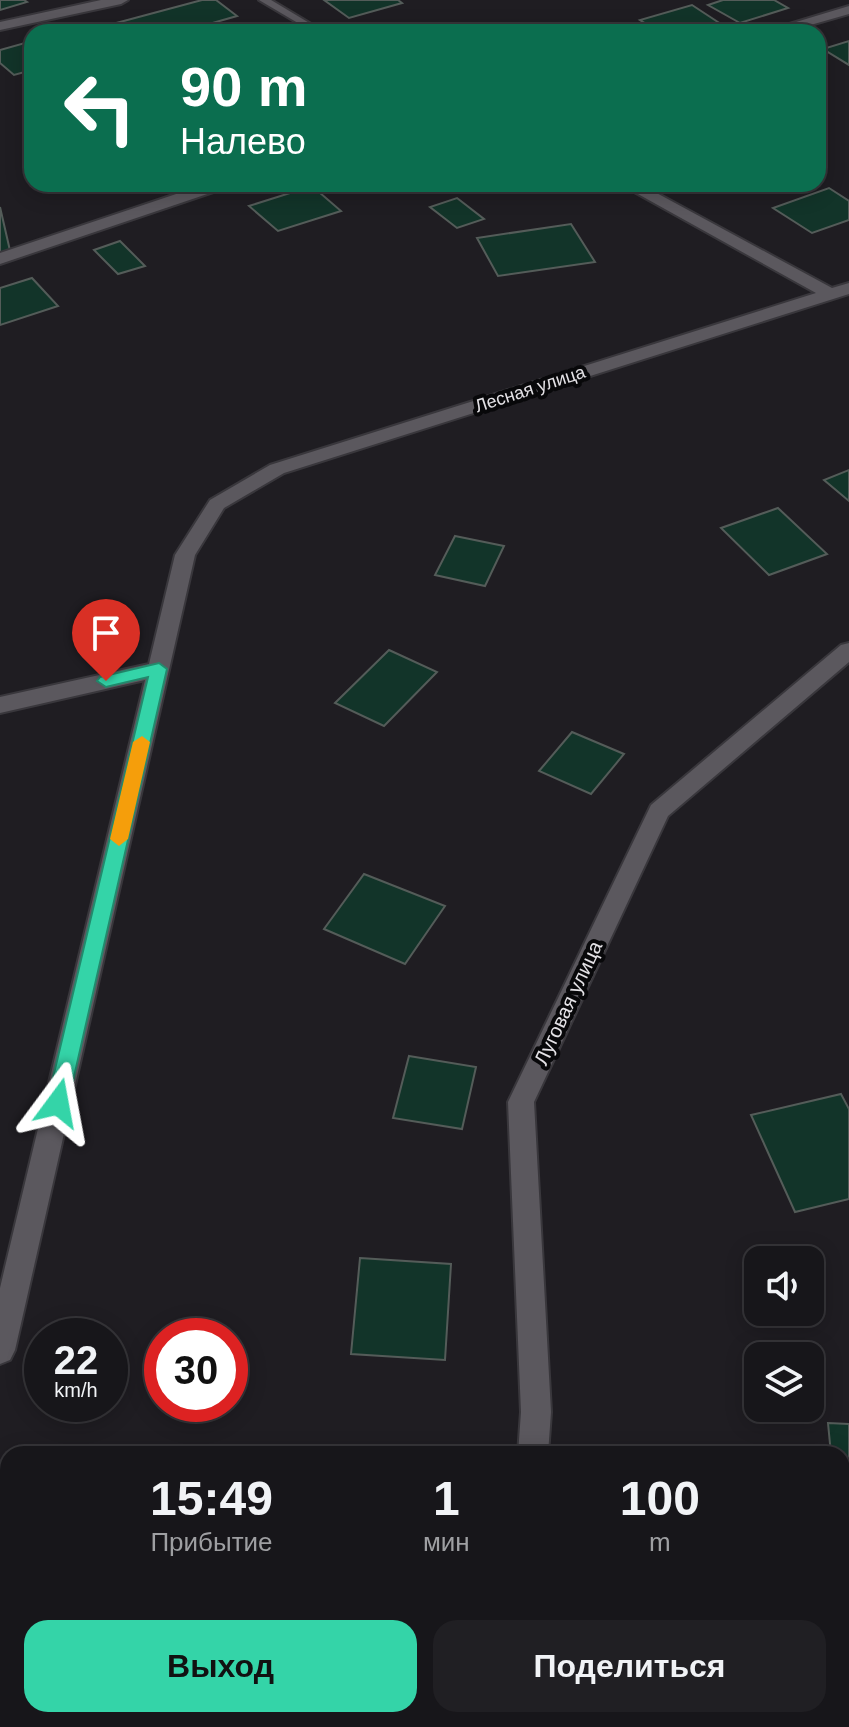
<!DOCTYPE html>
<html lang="ru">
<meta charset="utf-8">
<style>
body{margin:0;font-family:Arial,sans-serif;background:#201f23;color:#f1f3f6;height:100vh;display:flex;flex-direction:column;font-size:30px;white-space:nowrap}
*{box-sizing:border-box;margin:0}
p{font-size:26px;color:#9e9fa2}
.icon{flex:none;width:44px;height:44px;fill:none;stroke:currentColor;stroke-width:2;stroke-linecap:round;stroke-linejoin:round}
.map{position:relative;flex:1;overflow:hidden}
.panel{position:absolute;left:0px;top:1446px;width:850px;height:282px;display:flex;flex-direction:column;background:#17161a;border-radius:24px 24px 0 0;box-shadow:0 4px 20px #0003,0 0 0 2px #363539}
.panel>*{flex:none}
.guide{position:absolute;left:24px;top:24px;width:802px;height:168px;border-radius:24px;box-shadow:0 4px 20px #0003,0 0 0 2px #363539;background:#0b6e4f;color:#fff;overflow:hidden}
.controls{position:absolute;left:744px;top:1246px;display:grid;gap:16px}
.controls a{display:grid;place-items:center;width:80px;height:80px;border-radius:16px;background:#17161a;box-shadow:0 4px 20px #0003,0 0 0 2px #363539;font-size:40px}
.speed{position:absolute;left:24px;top:1318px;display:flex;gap:16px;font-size:40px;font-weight:700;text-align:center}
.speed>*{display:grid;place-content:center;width:104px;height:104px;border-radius:50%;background:#17161a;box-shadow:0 4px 20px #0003,0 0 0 2px #363539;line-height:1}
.speed small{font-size:20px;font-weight:400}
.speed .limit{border:12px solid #d22;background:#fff;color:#111}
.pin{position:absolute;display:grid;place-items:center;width:68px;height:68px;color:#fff;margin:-82px -34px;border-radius:50% 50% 50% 0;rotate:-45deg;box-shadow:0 0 8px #0007}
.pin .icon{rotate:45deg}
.me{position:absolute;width:88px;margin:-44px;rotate:13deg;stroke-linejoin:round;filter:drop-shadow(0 0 6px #0008)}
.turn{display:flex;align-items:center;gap:28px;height:168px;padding:0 24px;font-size:36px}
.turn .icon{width:104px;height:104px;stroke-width:2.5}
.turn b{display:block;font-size:56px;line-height:68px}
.eta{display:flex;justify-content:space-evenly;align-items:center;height:136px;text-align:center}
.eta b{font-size:48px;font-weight:800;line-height:56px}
.cta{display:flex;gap:16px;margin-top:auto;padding:16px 24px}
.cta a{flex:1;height:92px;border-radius:24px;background:#34d4a8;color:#111;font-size:32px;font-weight:800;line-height:92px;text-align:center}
.cta a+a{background:#201f23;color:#f1f3f6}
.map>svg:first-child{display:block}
.building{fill:#123429;stroke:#545c59;stroke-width:2}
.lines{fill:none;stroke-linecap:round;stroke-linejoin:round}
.lane-casing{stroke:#39373c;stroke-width:4}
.street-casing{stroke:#39373c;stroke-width:4}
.lane{fill:#5b585e;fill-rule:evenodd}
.street{fill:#5b585e;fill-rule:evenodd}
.route{fill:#34d4a8;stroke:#228a6d;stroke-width:2}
.slow{fill:#f59e0b}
.labels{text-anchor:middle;stroke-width:8;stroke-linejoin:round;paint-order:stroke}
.far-street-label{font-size:18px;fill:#e4e2e6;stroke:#08080a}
.street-label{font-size:20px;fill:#e4e2e6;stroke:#08080a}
</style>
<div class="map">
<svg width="849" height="1727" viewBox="0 0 849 1727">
<rect width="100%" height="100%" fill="#1f1d22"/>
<!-- building -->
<path class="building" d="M 0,0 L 24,0 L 27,2 L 0,10 Z
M 202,0 L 216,0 L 237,16 L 181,32 L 112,32 L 105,26 Z
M 324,0 L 398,0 L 402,3 L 349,18 Z
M 723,0 L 774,0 L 788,8 L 740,23 L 708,5 Z
M 692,5 L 733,32 L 659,32 L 640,20 Z
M 32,41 L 32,70 L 14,75 L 0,63 L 0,50 Z
M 849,41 L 849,65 L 823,49 Z
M 312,186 L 341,211 L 278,231 L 249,206 Z
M 829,188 L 849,201 L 849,220 L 812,233 L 773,208 Z
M 457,198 L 484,219 L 457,228 L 430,207 Z
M 0,207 L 11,255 L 0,257 Z
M 571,224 L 595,262 L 498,276 L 477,238 Z
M 120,241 L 145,266 L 118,274 L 94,250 Z
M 32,278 L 58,306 L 0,325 L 0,288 Z
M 849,470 L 849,501 L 824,480 Z
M 778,508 L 827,554 L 769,575 L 721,528 Z
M 455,536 L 504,546 L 485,586 L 435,575 Z
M 389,650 L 437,672 L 384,726 L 335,703 Z
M 572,732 L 624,754 L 591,794 L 539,771 Z
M 364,874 L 445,906 L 405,964 L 324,929 Z
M 409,1056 L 476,1067 L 462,1129 L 393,1118 Z
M 841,1094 L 849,1109 L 849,1199 L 795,1212 L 751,1115 Z
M 360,1258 L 451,1264 L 445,1360 L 351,1354 Z
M 828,1423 L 849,1424 L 849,1541 L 842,1541 L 842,1454 L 831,1454 Z"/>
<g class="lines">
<defs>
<path id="lane" d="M 259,0 L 271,0 L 311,24 L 303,26 Z"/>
<path id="street" d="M 101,0 L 128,0 L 121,4 L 0,30 L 0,22 Z
M 849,6 L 849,14 L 786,32 L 763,32 Z
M 206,184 L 230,184 L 228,187 L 0,264 L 0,253 Z
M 620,184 L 640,184 L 832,288 L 849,283 L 849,294 L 284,473 L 224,508 L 195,555 L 15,1350 L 10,1360 L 0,1364 L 0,1288 L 145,680 L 0,713 L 0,697 L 149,664 L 175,555 L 210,500 L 270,465 L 816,293 Z
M 849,643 L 849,662 L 668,816 L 534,1102 L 551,1412 L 548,1454 L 518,1454 L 521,1412 L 508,1102 L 651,805 L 841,645 Z
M 499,1720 L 533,1720 L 532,1727 L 498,1727 Z"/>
</defs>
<!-- lane casing -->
<use href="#lane" class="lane-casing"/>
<!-- street casing -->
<use href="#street" class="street-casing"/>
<!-- lane -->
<use href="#lane" class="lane"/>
<!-- street -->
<use href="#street" class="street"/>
</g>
<!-- route -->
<path class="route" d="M 159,663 L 167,669 L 68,1103 L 65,1109 L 58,1111 L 50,1109 L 47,1103 L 148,677 L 106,687 L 97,681 L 100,677 Z"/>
<!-- slow -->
<path class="slow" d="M 142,736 L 150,742 L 128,839 L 119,846 L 110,839 L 133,742 Z"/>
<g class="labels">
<!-- far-street labels -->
<g class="far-street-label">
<text transform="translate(530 389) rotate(-18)" y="6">Лесная улица</text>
</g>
<!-- street labels -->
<g class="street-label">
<text transform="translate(568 1003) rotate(-65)" y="7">Луговая улица</text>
</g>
</g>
</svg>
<div class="controls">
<a><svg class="icon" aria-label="sound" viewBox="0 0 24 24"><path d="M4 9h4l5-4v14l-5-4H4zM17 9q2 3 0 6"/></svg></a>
<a><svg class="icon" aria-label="layers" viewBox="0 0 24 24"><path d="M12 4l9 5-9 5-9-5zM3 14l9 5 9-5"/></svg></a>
</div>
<div class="speed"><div>22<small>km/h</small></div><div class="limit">30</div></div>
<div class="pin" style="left:106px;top:681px;background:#d93025"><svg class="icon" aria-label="arrive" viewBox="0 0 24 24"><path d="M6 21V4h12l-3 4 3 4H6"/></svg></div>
<svg class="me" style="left:58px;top:1103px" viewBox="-20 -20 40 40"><path d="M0-17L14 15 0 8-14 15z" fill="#34d4a8" stroke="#fff" stroke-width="4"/></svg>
<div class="guide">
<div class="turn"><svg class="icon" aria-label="left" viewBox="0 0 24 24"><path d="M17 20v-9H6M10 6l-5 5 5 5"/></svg><div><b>90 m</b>Налево</div></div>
</div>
<section class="panel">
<div class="eta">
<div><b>15:49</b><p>Прибытие</p></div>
<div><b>1</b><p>мин</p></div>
<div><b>100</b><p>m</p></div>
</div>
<div class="cta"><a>Выход</a><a>Поделиться</a></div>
</section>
</div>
